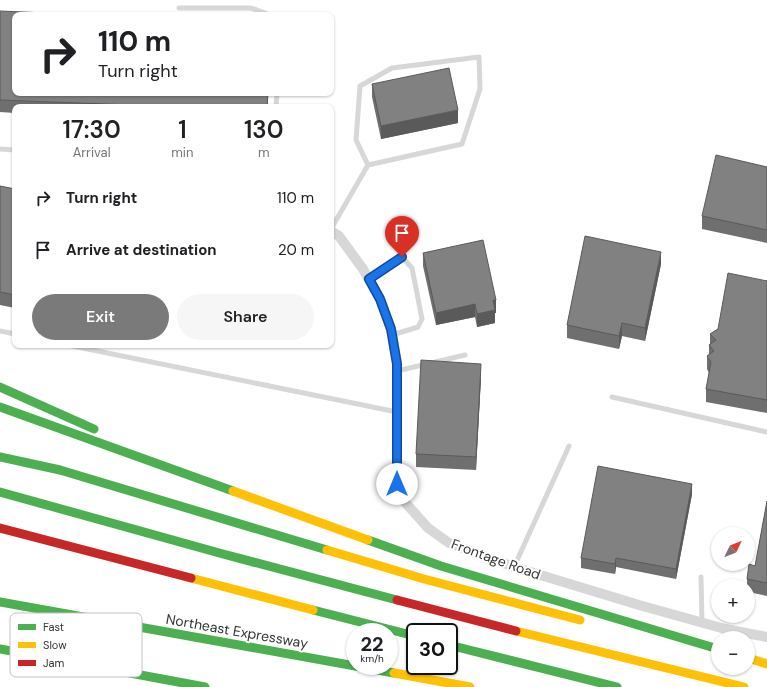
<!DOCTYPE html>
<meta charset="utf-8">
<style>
body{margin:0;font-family:"DM Sans",sans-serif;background:#f6f6f6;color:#202124;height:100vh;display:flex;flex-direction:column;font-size:15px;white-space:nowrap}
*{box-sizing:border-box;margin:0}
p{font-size:13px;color:#757577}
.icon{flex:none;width:22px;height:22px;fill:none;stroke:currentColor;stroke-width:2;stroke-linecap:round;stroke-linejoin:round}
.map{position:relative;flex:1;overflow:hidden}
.details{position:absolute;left:12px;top:104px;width:322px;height:244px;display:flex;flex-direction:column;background:#fff;border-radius:8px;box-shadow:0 1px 3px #0004}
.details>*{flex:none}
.hud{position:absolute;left:12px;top:12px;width:322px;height:84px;border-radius:8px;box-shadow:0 1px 3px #0004;background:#fff;color:#202124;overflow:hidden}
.needle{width:26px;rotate:47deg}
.controls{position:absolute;left:711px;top:527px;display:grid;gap:8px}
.controls a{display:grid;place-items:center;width:44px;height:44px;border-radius:50%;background:#fff;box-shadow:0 1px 3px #0004;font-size:20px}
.speed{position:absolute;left:346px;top:623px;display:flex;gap:8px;font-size:20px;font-weight:700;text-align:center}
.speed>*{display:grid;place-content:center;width:52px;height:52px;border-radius:50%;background:#fff;box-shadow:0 1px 3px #0004;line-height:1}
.speed small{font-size:10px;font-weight:400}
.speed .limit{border:2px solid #111;border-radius:6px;background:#fff;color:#111}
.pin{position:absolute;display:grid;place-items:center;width:34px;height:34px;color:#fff;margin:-41px -17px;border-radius:50% 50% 50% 0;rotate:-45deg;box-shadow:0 0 4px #0007}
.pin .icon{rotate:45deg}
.me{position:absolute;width:44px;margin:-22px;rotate:0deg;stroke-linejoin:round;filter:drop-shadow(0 0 3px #0008)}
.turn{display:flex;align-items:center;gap:14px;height:84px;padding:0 20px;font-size:18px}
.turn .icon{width:52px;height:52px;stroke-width:2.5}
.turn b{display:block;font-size:28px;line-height:34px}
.eta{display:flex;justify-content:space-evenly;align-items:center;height:68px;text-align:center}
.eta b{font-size:24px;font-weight:600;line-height:28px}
.action{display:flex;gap:8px;margin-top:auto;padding:8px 20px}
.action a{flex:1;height:46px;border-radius:24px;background:#7a7a7a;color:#fff;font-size:16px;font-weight:600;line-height:46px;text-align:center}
.action a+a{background:#f6f6f6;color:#202124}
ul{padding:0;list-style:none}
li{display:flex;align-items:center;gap:12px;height:52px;padding:0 20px}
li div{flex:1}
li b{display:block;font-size:15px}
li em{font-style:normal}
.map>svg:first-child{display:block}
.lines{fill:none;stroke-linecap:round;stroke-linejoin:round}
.lane{stroke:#d7d7d7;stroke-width:5}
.street{stroke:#d7d7d7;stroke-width:10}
.fast{stroke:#4caf50;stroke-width:9}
.slow{stroke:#ffc107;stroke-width:9}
.jam{stroke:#c62828;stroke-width:9}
.wall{fill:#6f6f6f}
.shaded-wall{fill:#5a5a5a}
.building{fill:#818181;stroke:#5a5a5a}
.route-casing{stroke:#114b97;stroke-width:10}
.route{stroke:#1a73e8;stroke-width:7}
.labels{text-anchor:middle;stroke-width:4;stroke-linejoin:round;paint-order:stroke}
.street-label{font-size:14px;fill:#333;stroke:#fff}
.key{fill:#fff;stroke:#c2c2c2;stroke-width:1}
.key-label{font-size:11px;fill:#333}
</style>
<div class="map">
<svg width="767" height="687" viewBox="0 0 767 687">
<rect width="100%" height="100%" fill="#fff"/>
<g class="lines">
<!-- lane -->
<path class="lane" d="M 179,8 L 250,8 L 257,10 L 270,15
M 276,107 L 277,93
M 0,149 L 15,150
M 331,229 L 368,165 L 462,144 L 480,89 L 479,57 L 392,68 L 360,86 L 356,140 L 368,165
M 369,279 L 402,257 L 412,268 L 422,319 L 418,327 L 392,335
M 0,331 L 15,334
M 68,345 L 397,412
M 397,371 L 465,355
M 612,397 L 767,432
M 514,567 L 569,446
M 701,577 L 702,622"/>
<!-- street -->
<path class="street" d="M 331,231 L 339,236 L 363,269 L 380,299 L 391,329 L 397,363 L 397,484 L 403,500 L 428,528 L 449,543 L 514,567 L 639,605 L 725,629 L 767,637"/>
<!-- fast -->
<path class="fast" d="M 0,387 L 94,429
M 0,407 L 233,491
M 0,457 L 60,470 L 327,550
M 0,492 L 223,554 L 397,600
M 368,540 L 441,566 L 718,649
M 0,602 L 394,673
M 313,610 L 415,636
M 449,645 L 617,687
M 0,649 L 205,687"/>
<!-- slow -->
<path class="slow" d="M 233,491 L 368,540
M 327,550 L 424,579 L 580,620
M 191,578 L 313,610
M 516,631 L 744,687
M 748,658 L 767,664
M 394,673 L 470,687"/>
<!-- jam -->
<path class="jam" d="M 0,528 L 191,578
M 397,600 L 516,631"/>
</g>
<!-- wall -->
<path class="wall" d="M 0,11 L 15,93 L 268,93 L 268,107 L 15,107 L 15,113 L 0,112 Z
M 372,84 L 458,123 L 381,139 L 372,97 Z
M 767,167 L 767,243 L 702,229 L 702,216 Z
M 0,186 L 15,189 L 15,308 L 0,305 Z
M 423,253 L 496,313 L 495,313 L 495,323 L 477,327 L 475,317 L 436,325 L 423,266 Z
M 661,264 L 645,341 L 622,336 L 619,349 L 567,338 L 567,325 Z
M 767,281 L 767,413 L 706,402 L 706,389 L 709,373 L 707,369 L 707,356 L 709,355 L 709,345 L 710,344 L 710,334 L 718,329 Z
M 240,345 L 260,345 L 259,348 Z
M 481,377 L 476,470 L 416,467 L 416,454 Z
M 692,494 L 676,579 L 616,567 L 615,574 L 581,568 L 581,558 Z
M 767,501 L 767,596 L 748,592 L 748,586 L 747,586 L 747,579 L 755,566 Z"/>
<!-- shaded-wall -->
<path class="shaded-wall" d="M 458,110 L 458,123 L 381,139 L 381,126 Z
M 661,252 L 661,264 L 645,341 L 645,328 Z
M 493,300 L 496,300 L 496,313 L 495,313 L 495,323 L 477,327 L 477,314 Z
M 475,304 L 475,317 L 436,325 L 436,313 Z
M 622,323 L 622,336 L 619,349 L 619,336 Z
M 481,364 L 481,377 L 476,470 L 476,457 Z
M 692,484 L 692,494 L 676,579 L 676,569 Z
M 616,558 L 616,567 L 615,574 L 615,564 Z"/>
<!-- building -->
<path class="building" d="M 0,11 L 93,15 L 15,15 L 15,93 L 268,93 L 267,107 L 184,107 L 0,100 Z
M 449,68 L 458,110 L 381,126 L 372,84 Z
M 716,155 L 767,167 L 767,230 L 702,216 Z
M 0,186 L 15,189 L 15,295 L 0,292 Z
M 585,236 L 661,252 L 645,328 L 622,323 L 619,336 L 567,325 Z
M 483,240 L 496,300 L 493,300 L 495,310 L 477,314 L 475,304 L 436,313 L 423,253 Z
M 728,273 L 767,281 L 767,400 L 706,389 L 711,362 L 707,356 L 714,351 L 709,345 L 716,340 L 710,334 L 718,329 Z
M 421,360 L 481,364 L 476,457 L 416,454 Z
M 598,466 L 692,484 L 676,569 L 616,558 L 615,564 L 581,558 Z
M 767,501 L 767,583 L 747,579 L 749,564 L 755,566 Z"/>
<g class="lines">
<defs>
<path id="route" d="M 397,484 L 397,364 L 391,329 L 380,299 L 369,279 L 402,257"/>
</defs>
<!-- route casing -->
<use href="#route" class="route-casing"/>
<!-- route -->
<use href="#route" class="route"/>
</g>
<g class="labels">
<!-- street labels -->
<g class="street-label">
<text transform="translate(496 559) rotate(20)" y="5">Frontage Road</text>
<text transform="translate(237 631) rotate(10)" y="5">Northeast Expressway</text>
</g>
</g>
<!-- legend -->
<rect x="10" y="613" width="132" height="64" rx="6" class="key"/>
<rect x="18" y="624" width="18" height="6" fill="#4caf50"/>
<rect x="18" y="642" width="18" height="6" fill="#ffc107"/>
<rect x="18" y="660" width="18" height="6" fill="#c62828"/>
<g class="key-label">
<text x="43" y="631">Fast</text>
<text x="43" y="649">Slow</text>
<text x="43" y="667">Jam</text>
</g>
</svg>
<div class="controls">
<a><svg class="needle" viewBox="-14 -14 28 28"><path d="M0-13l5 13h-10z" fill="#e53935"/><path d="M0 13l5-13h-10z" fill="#757577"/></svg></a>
<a>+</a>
<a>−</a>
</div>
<div class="speed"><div>22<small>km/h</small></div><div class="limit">30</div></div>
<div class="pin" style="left:402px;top:257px;background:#d93025"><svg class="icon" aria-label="arrive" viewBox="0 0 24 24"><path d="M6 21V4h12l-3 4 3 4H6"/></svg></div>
<svg class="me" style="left:397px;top:484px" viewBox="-20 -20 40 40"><circle r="19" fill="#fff"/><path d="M0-13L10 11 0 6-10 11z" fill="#1a73e8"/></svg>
<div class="hud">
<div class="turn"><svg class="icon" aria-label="right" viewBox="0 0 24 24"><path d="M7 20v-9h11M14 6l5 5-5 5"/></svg><div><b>110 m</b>Turn right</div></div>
</div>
<section class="details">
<div class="eta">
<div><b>17:30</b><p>Arrival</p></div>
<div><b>1</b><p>min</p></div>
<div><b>130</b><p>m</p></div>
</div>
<ul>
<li><svg class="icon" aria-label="right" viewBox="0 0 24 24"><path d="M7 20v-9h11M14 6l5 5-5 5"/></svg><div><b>Turn right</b></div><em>110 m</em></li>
<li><svg class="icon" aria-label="arrive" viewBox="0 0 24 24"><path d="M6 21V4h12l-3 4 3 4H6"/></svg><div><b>Arrive at destination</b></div><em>20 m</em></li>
</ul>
<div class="action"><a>Exit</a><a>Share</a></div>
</section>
</div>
